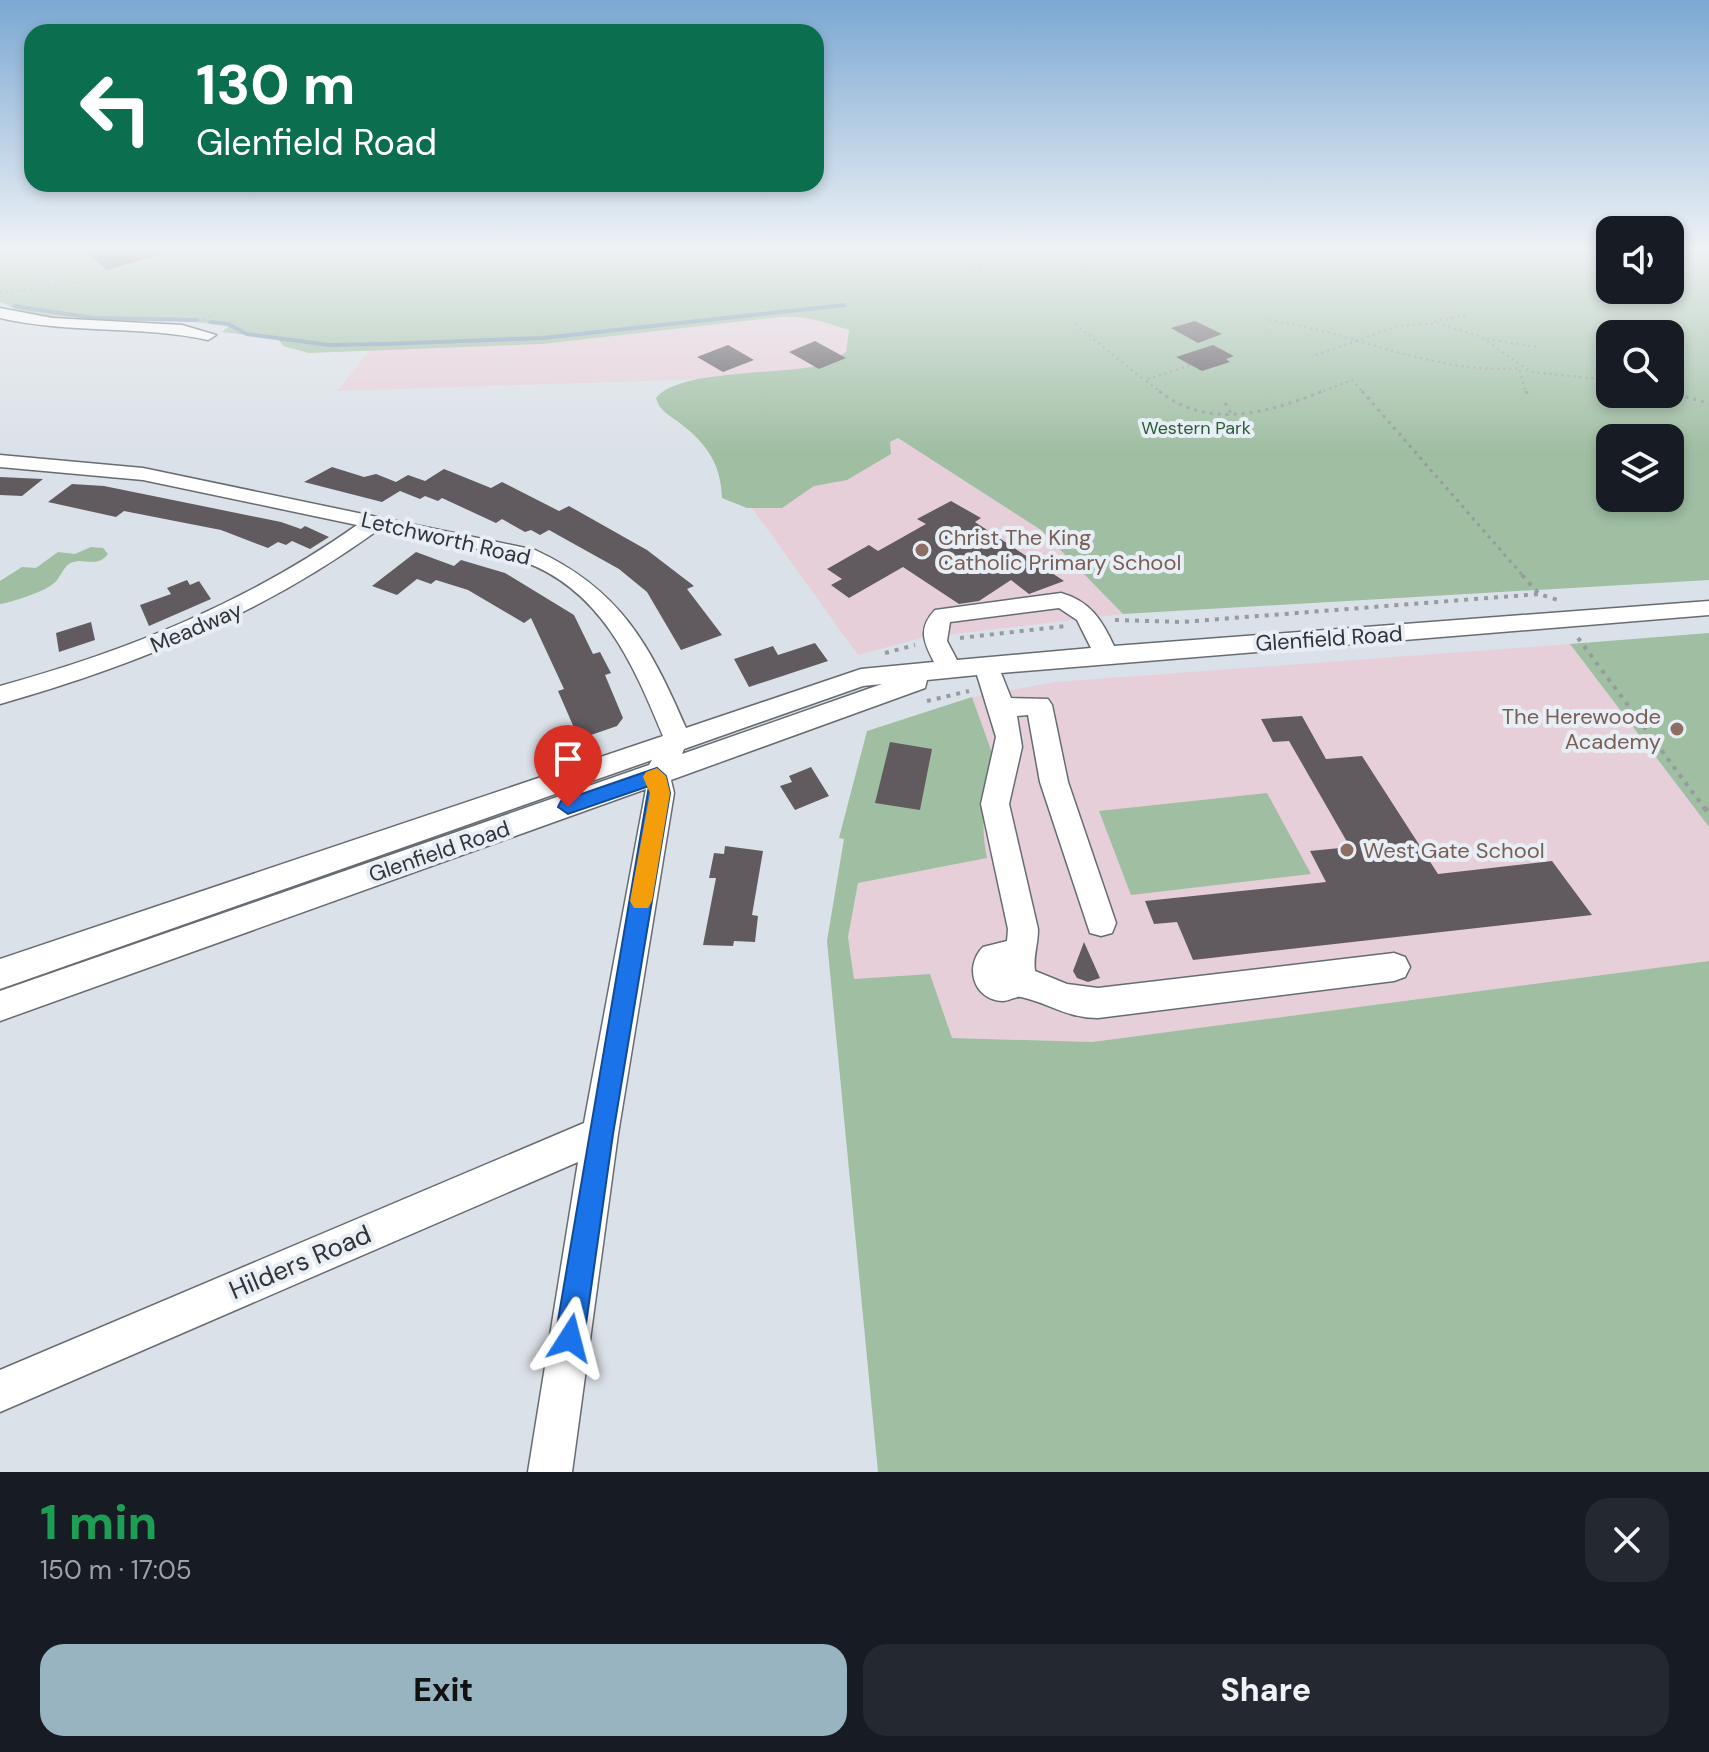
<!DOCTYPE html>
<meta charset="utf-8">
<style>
body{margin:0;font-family:"DM Sans",sans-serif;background:#242831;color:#f1f3f6;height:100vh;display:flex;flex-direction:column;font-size:30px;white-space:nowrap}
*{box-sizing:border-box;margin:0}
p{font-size:26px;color:#9ea1a6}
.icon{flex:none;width:44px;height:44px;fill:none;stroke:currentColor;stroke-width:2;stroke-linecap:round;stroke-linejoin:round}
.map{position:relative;height:1472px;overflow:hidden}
.drawer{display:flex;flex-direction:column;background:#171b24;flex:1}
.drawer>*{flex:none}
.guide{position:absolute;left:24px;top:24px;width:800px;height:168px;border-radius:24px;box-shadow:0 4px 12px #0003;background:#0b6e4f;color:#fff;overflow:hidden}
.fabs{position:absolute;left:1596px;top:216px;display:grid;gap:16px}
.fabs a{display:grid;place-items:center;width:88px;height:88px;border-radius:16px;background:#171b24;box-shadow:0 4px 12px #0003;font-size:40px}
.pin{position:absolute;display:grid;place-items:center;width:68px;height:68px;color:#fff;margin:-82px -34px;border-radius:50% 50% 50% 0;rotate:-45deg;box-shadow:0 0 8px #0007}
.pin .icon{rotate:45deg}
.me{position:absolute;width:88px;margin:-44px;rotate:9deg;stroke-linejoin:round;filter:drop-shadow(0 0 6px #0008)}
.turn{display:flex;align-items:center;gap:28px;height:168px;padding:0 40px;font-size:36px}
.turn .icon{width:104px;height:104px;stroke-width:2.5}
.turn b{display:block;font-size:56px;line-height:68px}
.round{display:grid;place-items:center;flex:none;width:84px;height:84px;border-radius:24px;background:#242831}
.headline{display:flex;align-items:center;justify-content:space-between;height:136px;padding:0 40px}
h1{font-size:48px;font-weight:800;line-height:60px;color:#1e9e55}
.action{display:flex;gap:16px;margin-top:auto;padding:16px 40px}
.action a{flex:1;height:92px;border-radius:24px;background:#98b4c0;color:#111;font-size:32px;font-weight:800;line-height:92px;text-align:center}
.action a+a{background:#242831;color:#f1f3f6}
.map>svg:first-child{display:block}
.education{fill:#e7cfd9}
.green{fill:#9fbea2;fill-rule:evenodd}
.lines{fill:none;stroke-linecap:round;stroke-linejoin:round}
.stream{stroke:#7995b1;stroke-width:4}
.building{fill:#615b60}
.minor-casing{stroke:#666c72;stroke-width:3}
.path-far3{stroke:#969ba0;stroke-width:2;stroke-dasharray:2 4;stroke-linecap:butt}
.path-far2{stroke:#969ba0;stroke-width:3;stroke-dasharray:3 5;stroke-linecap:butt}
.path-far1{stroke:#969ba0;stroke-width:4;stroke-dasharray:4 6;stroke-linecap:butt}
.path{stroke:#969ba0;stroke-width:5;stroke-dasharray:5 7;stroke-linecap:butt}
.minor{fill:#fff;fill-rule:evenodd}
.route{fill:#1a73e8;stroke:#114b97;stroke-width:2}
.slow{fill:#f59e0b}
.education-dot{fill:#8d6e63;stroke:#e8eef5;stroke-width:3}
.labels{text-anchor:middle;stroke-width:8;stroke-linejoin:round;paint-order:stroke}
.far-park-label{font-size:18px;fill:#2b5c35;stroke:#e8eef5}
.education-label{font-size:22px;fill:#785e54;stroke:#e8eef5;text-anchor:start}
.street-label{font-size:22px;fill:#313336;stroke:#e8eef5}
.near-street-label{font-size:26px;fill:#313336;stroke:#e8eef5}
</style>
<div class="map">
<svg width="1709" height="1472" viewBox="0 0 1709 1472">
<rect width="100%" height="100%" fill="#dbe1e8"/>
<!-- education -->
<path class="education" d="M 841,302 L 901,373 L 337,391 L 373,346 Z
M 898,438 L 1041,530 L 1123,614 L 921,638 L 858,655 L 752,508 Z
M 1570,644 L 1709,827 L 1709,961 L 1092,1042 L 951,1038 L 930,974 L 854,979 L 848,937 L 858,883 L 987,858 L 983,842 L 986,789 L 996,764 L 972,697 L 1055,682 Z"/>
<!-- green -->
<path class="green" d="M 0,247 L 1610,247 L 1610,290 L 1670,290 L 1670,247 L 1709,247 L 1709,580 L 1123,614 L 1041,530 L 898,438 L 890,442 L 891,454 L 847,480 L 814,486 L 782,508 L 747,508 L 722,498 C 721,465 708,445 681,424 C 671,416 659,411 656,398 C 680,368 785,376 824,364 C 832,361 839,356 846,352 L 849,330 C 825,322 805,315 780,317 L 542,344 L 309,353 L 283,346 L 278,339 L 222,332 L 229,326 L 185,321 L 34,316 L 0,302 ZM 1610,334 L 1670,334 L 1670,394 L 1610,394 ZM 1610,438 L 1670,438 L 1670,498 L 1610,498 Z
M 91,547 L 103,548 L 108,554 C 96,570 82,555 69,564 C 62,569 60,579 53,584 C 43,592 13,602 0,604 L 0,581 L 22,567 L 36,568 L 58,552 L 75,554 Z
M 1709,633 L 1709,827 L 1570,644 Z
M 972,697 L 996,764 C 984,794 980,826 987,858 L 858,883 L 848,937 L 854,979 L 930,974 L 952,1038 L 1092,1042 L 1709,961 L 1709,1472 L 878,1472 L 827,941 L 844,839 L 839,838 L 867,731 Z
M 1267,793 L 1311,874 L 1131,895 L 1099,811 Z"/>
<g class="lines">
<!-- stream -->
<path class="stream" d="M 14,306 L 94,318 L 197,320
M 210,322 L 228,324 L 247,334 L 329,345 L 384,344 L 543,338 L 844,305"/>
</g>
<!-- building -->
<path class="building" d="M 80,247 L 165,247 L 166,253 L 107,270 Z
M 1195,321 L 1222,334 L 1198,343 L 1171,328 Z
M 815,341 L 846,358 L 819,369 L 789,352 Z
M 728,345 L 754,360 L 723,372 L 697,357 Z
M 1213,345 L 1234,356 L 1226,359 L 1230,362 L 1202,371 L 1176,357 Z
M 332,467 L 364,477 L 376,474 L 396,482 L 408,475 L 425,481 L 444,469 L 491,488 L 502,482 L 559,511 L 569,506 L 647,550 L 694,586 L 687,589 L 722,635 L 681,650 L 647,592 L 619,569 L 549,530 L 540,535 L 531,530 L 525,532 L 502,519 L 496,523 L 442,498 L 438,501 L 425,496 L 420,499 L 400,491 L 382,502 L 304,482 Z
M 0,477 L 43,479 L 22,496 L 0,495 Z
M 72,484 L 104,486 L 281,522 L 301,529 L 305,526 L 329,537 L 310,549 L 292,541 L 286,545 L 278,542 L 268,548 L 221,530 L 124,511 L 116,517 L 48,502 Z
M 951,501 L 981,518 L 975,522 L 1064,581 L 1029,594 L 1011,580 L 979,601 L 959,604 L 903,567 L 849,598 L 831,585 L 842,579 L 827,569 L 869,545 L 878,551 L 926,524 L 917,519 Z
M 416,552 L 454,566 L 461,560 L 505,573 L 574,615 L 593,654 L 600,652 L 611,673 L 605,675 L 623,718 L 617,726 L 591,735 L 575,730 L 558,691 L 564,689 L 531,618 L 524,623 L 468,590 L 436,580 L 431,584 L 417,579 L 397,595 L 372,586 Z
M 187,580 L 190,585 L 199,581 L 211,599 L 149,626 L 140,605 L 171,594 L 167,588 Z
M 91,622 L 95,640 L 59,652 L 56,633 Z
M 815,643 L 828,661 L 749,687 L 734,659 L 773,646 L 778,655 Z
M 1302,716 L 1326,759 L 1362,756 L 1438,874 L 1552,861 L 1592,915 L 1193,960 L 1177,922 L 1154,924 L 1145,901 L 1326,882 L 1310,851 L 1350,847 L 1289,741 L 1273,742 L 1261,719 Z
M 890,742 L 932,749 L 920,810 L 875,803 Z
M 811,767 L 829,796 L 795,810 L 780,786 L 792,782 L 789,776 Z
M 725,846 L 763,851 L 752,915 L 758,916 L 755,942 L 734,941 L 733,946 L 703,945 L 716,878 L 709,878 L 714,853 L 724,854 Z
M 1084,942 L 1100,978 L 1088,982 L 1077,978 L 1073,971 Z"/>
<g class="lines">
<defs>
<path id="minor" d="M 0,308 L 52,318 L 182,325 L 216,335 L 208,340 C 139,325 69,334 0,318 Z
M 0,455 L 143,468 L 535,550 C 620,589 650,645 686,728 L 861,669 L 934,662 C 923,641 918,628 935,610 L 1061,593 C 1090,601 1102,620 1114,646 L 1709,601 L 1709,615 L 1001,673 L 1011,698 L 1048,699 L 1052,705 L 1068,782 L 1116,923 L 1112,933 L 1101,936 L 1090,933 L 1040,782 L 1028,715 L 1017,716 L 1022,747 L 1009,804 L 1038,929 C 1038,946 1033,955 1035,971 L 1067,984 L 1098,988 L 1394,953 L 1405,957 L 1410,967 L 1405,977 L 1394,981 L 1098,1018 C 1066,1018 1049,1003 1021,997 C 1015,996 1009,1001 1003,1001 C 973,1000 964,966 983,947 L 1007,941 L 1008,929 L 981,804 L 996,737 L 977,675 L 927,680 L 925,688 L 671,780 L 674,793 L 618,1134 L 572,1472 L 528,1472 L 578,1162 L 0,1412 L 0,1370 L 584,1123 L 646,789 L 0,1021 L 0,991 L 649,765 L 652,760 L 0,989 L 0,959 L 663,736 C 633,663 601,589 522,561 C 477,545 424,540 378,530 C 262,614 137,665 0,704 L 0,686 C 128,651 248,602 357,525 L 143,480 L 0,467 ZM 1059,608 L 1077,620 L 1091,648 L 957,660 L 947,641 L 950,622 ZM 882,684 L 682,754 L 684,749 L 863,686 Z"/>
</defs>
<!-- minor casing -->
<use href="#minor" class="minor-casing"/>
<!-- path-far3 -->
<path class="path-far3" d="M 930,247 L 980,269 L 985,279
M 979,247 L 980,269
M 1068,247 L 1091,283
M 33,285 L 64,272
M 0,293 L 86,282
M 204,320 L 215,314
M 1269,320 C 1354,332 1433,375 1519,368 L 1526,393
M 1434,321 L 1467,315
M 1075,324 L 1144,380
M 1487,339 L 1536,347
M 1316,355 L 1398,326 L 1439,323 L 1481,337 L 1531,372 L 1610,380
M 1162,393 L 1145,380 L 1191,365
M 1318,393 L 1352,380 L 1364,393"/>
<!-- path-far2 -->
<path class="path-far2" d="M 1159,391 C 1209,431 1270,412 1323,391
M 1362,391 L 1524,577
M 1526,391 L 1527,395
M 1670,393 L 1709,403
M 1225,403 L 1232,415"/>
<!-- path-far1 -->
<path class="path-far1" d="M 1522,575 L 1539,594 L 1558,600
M 1115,620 L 1182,622 L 1539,594
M 960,638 L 1066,626
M 1578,638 L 1705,809
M 885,653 L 915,645
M 927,701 L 969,691"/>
<!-- path -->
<path class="path" d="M 1704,807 L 1709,814"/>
<!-- minor -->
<use href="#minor" class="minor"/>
</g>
<!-- sky -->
<linearGradient id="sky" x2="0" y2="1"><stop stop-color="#7ba8d2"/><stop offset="0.55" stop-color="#eff2f5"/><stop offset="1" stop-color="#eff2f5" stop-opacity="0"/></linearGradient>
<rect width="1709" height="453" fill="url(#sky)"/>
<!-- route -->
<path class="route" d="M 657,768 L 666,776 L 670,793 L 613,1134 L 584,1338 L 580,1348 L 570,1352 L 560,1348 L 555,1338 L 649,786 L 568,814 L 558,807 L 561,801 Z"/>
<!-- slow -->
<path class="slow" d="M 657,768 L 666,776 L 670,793 L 652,901 L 648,908 L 634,908 L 630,901 L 650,793 L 643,777 L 646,772 Z"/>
<!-- markers -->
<g class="education-dot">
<circle cx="922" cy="550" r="8"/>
<circle cx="1677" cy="729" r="8"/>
<circle cx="1347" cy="850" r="8"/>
</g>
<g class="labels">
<!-- far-park labels -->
<g class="far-park-label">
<text x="1196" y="434">Western Park</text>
</g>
<!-- education labels -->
<g class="education-label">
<text x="938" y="545">Christ The King<tspan x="938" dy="25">Catholic Primary School</tspan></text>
<text x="1661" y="724" text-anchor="end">The Herewoode<tspan x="1661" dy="25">Academy</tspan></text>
<text x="1363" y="858">West Gate School</text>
</g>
<!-- street labels -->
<g class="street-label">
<text transform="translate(446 538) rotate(13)" y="8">Letchworth Road</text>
<text transform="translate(196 627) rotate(-23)" y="8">Meadway</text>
<text transform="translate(1329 638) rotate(-4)" y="8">Glenfield Road</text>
<text transform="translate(439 851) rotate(-19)" y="8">Glenfield Road</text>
</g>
<!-- near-street labels -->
<g class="near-street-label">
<text transform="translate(300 1262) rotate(-23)" y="9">Hilders Road</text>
</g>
</g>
</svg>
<div class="fabs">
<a><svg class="icon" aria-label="sound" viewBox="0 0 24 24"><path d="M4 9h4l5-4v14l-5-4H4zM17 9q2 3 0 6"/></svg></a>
<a><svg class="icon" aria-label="search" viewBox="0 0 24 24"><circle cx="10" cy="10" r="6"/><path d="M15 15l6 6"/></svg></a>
<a><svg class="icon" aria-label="layers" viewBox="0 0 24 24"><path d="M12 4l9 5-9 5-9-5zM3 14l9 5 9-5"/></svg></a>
</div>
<div class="pin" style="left:568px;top:807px;background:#d93025"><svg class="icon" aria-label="arrive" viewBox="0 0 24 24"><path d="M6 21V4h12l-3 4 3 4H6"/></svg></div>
<svg class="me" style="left:570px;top:1338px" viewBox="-20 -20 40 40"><path d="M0-17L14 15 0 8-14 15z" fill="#1a73e8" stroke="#fff" stroke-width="4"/></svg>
<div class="guide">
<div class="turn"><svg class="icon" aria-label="left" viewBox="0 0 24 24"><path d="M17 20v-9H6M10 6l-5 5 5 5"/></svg><div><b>130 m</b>Glenfield Road</div></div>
</div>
</div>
<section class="drawer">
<div class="headline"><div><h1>1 min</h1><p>150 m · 17:05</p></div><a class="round"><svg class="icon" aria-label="close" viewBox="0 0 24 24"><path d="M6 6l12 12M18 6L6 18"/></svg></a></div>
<div class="action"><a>Exit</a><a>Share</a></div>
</section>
